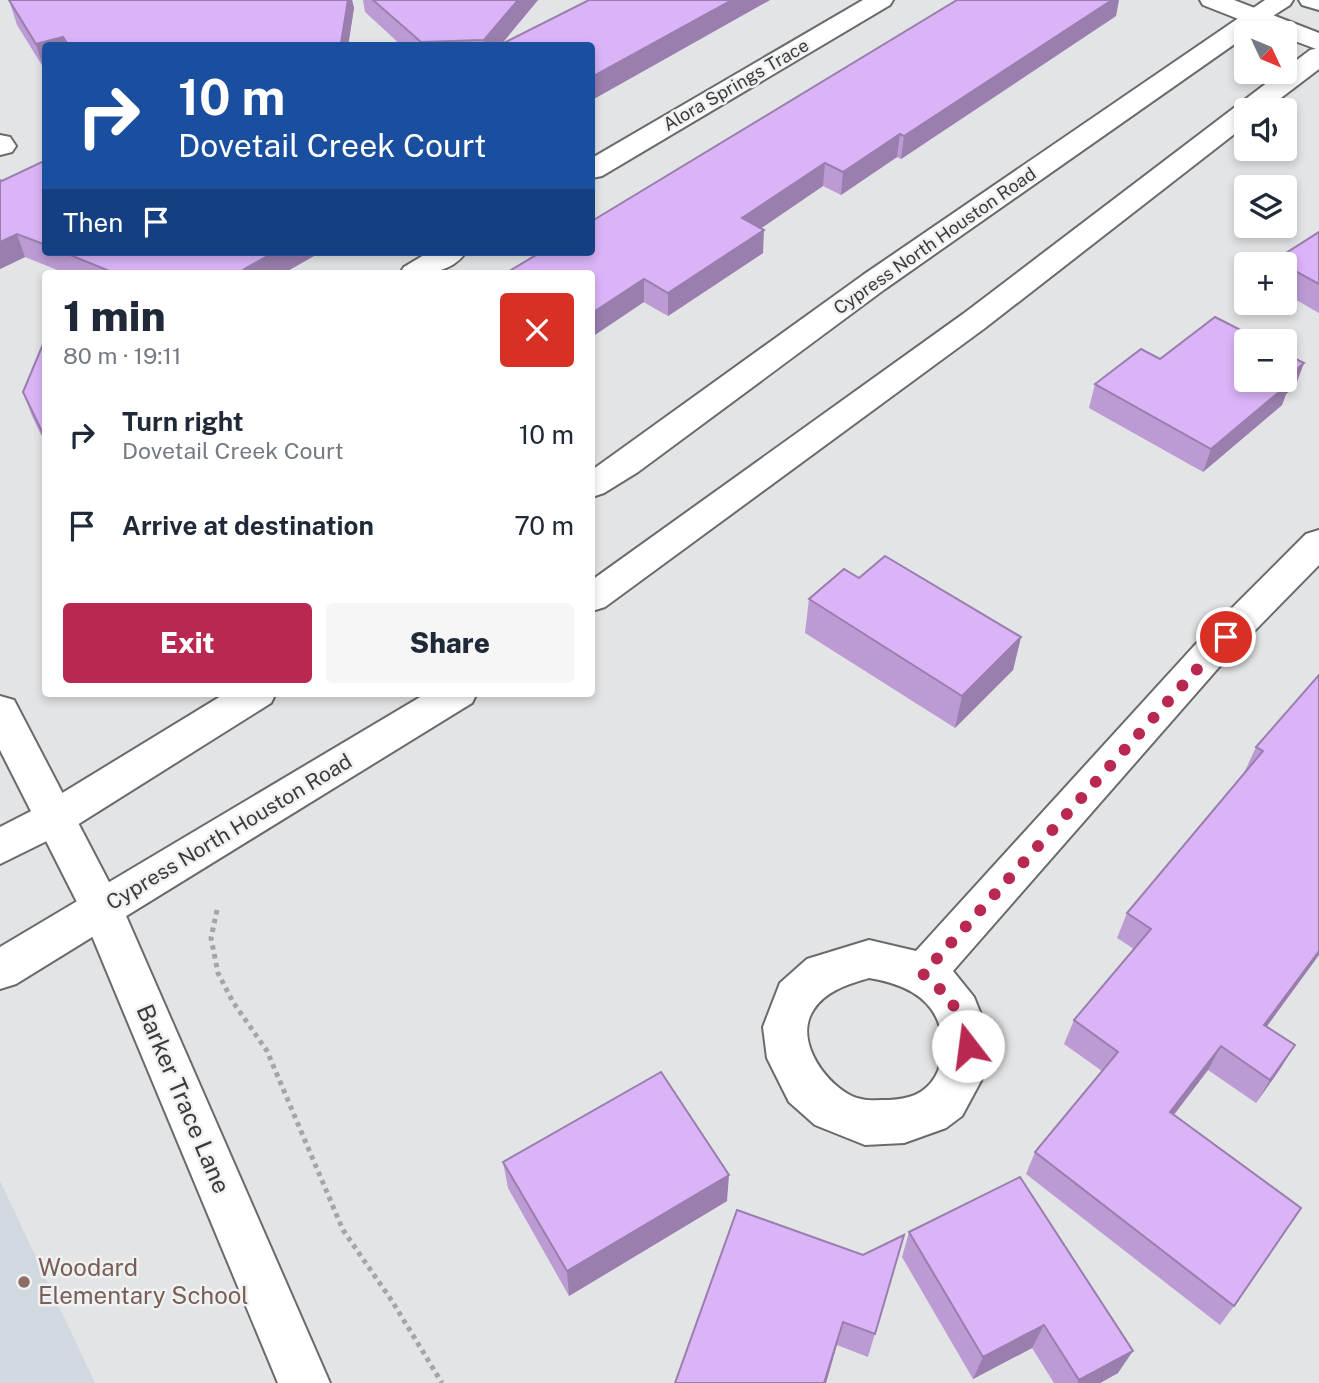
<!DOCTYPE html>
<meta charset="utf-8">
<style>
body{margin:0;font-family:"Public Sans",sans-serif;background:#f6f6f7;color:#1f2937;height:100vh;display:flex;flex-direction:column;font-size:26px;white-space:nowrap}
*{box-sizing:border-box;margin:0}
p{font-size:23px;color:#747a83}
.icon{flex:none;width:38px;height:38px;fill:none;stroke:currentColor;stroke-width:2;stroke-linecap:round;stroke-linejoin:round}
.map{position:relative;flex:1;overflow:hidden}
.sheet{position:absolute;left:42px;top:270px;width:553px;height:427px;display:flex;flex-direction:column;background:#fff;border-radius:7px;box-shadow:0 4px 10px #0003}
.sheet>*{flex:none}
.banner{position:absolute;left:42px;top:42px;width:553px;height:214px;border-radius:7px;box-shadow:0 4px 10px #0003;background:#1a4fa0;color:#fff;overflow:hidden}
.needle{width:46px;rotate:134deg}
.controls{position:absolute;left:1234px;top:21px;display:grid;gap:14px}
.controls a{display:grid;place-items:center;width:63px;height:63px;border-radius:7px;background:#fff;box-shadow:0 4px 10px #0003;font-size:35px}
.pin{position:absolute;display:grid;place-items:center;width:60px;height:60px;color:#fff;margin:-30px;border:4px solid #fff;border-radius:50%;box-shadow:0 2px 7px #0007}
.me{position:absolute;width:77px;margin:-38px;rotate:345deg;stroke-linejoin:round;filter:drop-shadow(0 0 5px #0008)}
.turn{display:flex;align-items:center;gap:24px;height:147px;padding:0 21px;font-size:32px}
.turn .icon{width:91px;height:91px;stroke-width:2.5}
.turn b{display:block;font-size:49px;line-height:60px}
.then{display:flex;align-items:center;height:66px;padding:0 21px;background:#0003;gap:14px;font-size:26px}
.round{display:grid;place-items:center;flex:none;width:74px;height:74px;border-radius:7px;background:#f6f6f7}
.headline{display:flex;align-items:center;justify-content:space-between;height:119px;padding:0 21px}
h1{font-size:42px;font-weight:800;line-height:52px}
.cta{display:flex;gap:14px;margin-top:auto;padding:14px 21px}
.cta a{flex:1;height:80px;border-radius:7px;background:#b82850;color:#fff;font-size:28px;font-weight:800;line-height:80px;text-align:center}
.cta a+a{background:#f6f6f7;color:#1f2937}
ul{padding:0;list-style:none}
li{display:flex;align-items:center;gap:21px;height:91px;padding:0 21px}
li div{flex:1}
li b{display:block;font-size:26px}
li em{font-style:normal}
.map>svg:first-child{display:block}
.built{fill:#d1d8df}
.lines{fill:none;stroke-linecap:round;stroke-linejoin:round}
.minor-casing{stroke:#696a6b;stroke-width:4}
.secondary-casing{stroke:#696a6b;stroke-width:4}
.path{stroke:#a4a5a6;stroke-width:5;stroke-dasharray:4.5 4.5;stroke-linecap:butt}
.minor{fill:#fff;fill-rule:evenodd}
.secondary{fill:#fff;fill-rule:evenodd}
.wall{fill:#bc9bd5}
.shaded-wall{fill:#997eae}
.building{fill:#dbb4f8;stroke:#997eae;stroke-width:2}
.route{stroke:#b82850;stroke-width:12;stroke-dasharray:0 21.6}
.education-dot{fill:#8d6e63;stroke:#f0f1f2;stroke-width:2.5}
.labels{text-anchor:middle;stroke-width:5;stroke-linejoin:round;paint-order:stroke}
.far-street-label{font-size:18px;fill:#3b3b3c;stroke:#f0f1f2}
.street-label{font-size:21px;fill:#3b3b3c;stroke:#f0f1f2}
.near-street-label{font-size:24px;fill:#3b3b3c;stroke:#f0f1f2}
.near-education-label{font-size:24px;fill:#785e54;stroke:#f0f1f2;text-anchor:start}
</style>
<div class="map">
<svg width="1319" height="1383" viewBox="0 0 1319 1383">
<rect width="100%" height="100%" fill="#e2e4e5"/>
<!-- built -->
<path class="built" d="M 0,1181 L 95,1383 L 0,1383 Z"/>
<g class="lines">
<defs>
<path id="minor" d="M 863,0 L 893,0 L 890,5 L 602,176 L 592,178 L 592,158 Z
M 1200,0 L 1234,0 L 1319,33 L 1319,50 L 1284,37 L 1284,33 L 1274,33 L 1203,5 Z
M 1299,0 L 1319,0 L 1319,10 L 1302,5 Z
M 0,135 L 10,137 L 16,146 L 12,152 L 0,155 Z
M 429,252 L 466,252 C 450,275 424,273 400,273 L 404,267 Z
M 1319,530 L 1319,565 L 1220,666 L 953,971 L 974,997 L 986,1027 L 988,1044 L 982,1079 L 962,1116 L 946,1128 L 904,1143 L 865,1145 L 815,1125 L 789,1102 L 767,1058 L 763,1027 L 780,983 L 807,959 L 869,940 L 916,951 L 1194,646 L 1306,534 ZM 869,978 C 906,984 940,1000 942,1041 C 943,1053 941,1067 935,1077 C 924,1095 908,1099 889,1100 C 875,1100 861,1102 848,1094 C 822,1079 794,1038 814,1009 C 827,990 849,984 869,978 Z
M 0,696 L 14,700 L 123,909 L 330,1383 L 278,1383 L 82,912 L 0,750 Z"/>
<path id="secondary" d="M 1265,0 L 1293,0 L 1290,5 L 1246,33 L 1246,36 L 885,289 L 638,472 L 604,493 L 592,497 L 592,470 L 863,275 Z
M 1319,48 L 1319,69 L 1265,110 L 1246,110 L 1246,125 L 985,328 L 605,607 L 592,611 L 592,580 L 963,314 L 1310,50 Z
M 226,693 L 276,693 L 271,703 L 69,830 L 0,864 L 0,827 L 41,806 Z
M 427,693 L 477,693 L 472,703 L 16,984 L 0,989 L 0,947 Z"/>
</defs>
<!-- minor casing -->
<use href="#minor" class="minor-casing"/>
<!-- secondary casing -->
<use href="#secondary" class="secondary-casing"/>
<!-- path -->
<path class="path" d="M 217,910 L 211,938 L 218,973 L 233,1002 L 267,1051 L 343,1230 L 392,1301 L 442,1383"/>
<!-- minor -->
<use href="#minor" class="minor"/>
<!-- secondary -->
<use href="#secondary" class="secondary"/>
</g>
<!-- wall -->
<path class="wall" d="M 9,0 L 352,0 L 354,8 L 348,46 L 46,46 L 43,67 L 17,25 Z
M 363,0 L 538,0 L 502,43 L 589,0 L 770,0 L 592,100 L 592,46 L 402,46 L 365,12 Z
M 1116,16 L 901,159 L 897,157 L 841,195 L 823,186 L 761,228 L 763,253 L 668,316 L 592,273 Z
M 46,160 L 46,252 L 321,252 L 284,273 L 65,273 L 25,257 L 0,269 L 2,181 Z
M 1319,232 L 1319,313 L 1284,293 L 1284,264 L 1273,264 L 1275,260 Z
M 46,337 L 46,445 L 32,416 L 23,392 Z
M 1160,359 L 1295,387 L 1286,394 L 1282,405 L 1203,472 L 1089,408 L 1095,384 Z
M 859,578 L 1021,637 L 1013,670 L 955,728 L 805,633 L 809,599 Z
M 1319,675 L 1316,959 L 1267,1026 L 1295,1045 L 1280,1069 L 1256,1103 L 1208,1070 L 1174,1115 L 1234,1306 L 1220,1325 L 1026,1174 L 1035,1152 L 1102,1071 L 1064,1044 L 1074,1020 L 1134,949 L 1117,938 L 1127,913 L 1244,773 L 1256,747 Z
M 503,1162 L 727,1201 L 569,1296 L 508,1188 Z
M 909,1232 L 1118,1373 L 1100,1383 L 1054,1383 L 1032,1348 L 973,1379 L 902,1257 Z
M 904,1235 L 868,1357 L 837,1345 L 826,1383 L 675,1383 L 863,1255 Z"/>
<!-- shaded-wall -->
<path class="shaded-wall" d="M 348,0 L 352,0 L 354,8 L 348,46 L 341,46 Z
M 518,0 L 538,0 L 500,46 L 485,46 L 484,40 Z
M 732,0 L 770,0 L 592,100 L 592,77 Z
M 1107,0 L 1119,0 L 1116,16 L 901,159 L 904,136 Z
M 63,37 L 66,46 L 46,46 L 46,66 L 43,67 L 36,44 Z
M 900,134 L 897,157 L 841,195 L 843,172 Z
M 825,163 L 823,186 L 741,242 L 742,218 Z
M 764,230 L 763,253 L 668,316 L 668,293 Z
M 17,234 L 25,257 L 0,269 L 0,242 Z
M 275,252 L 321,252 L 284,273 L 240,273 L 246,268 Z
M 644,279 L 644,302 L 592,337 L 592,313 Z
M 1304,363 L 1295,387 L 1286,394 L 1282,405 L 1203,472 L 1211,449 L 1285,379 Z
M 1021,637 L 1013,670 L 955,728 L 962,696 Z
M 1319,951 L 1319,955 L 1316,959 L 1251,1048 L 1264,1025 Z
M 1295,1045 L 1280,1069 L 1256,1103 L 1270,1080 Z
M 1221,1046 L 1208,1070 L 1158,1135 L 1170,1112 Z
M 729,1175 L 727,1201 L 569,1296 L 567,1271 Z
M 843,1322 L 826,1383 L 824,1383 Z
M 1044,1325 L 1032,1348 L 973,1379 L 983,1357 Z
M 1133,1351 L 1118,1373 L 1100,1383 L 1077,1383 L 1079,1380 Z"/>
<!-- building -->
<path class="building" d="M 9,0 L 348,0 L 341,43 L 312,44 L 311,46 L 69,46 L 63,37 L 36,44 Z
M 373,0 L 518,0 L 484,40 L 421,42 Z
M 589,0 L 732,0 L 592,77 L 592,46 L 498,46 Z
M 957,0 L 1112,0 L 904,136 L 900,134 L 843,172 L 825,163 L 742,218 L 764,230 L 668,293 L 644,279 L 592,313 L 592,273 L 506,273 L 541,252 L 592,252 L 592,221 Z
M 46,160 L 46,245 L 17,234 L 0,242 L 0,180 L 2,181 Z
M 1319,232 L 1319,284 L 1284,265 L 1284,264 L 1275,260 Z
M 63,252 L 275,252 L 246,268 L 240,273 L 114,273 Z
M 1215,317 L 1262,341 L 1246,341 L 1246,380 L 1284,380 L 1284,353 L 1304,363 L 1285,379 L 1291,382 L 1211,449 L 1095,384 L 1141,349 L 1160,359 Z
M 46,337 L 46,440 L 23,392 Z
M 885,556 L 1021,637 L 962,696 L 809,599 L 844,569 L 859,578 Z
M 1319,675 L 1319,951 L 1264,1025 L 1295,1045 L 1270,1080 L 1221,1046 L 1170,1112 L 1301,1208 L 1234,1306 L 1035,1152 L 1118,1052 L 1074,1020 L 1151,929 L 1127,913 L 1263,751 L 1256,747 Z
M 661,1072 L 729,1175 L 567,1271 L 503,1162 Z
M 1020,1177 L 1133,1351 L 1079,1380 L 1044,1325 L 983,1357 L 909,1232 Z
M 737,1210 L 863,1255 L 904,1235 L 875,1334 L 843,1322 L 824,1383 L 675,1383 Z"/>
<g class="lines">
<!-- route -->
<path class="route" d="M 968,1046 C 961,1011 951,997 923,974 L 1226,637"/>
</g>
<!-- markers -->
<circle class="education-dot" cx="24" cy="1282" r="7"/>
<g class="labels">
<!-- far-street labels -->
<g class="far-street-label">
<text transform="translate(736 85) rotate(-30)" y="6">Alora Springs Trace</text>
<text transform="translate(935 241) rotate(-35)" y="6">Cypress North Houston Road</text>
</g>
<!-- street labels -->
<g class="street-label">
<text transform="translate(229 832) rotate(-31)" y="7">Cypress North Houston Road</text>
</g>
<!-- near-street labels -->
<g class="near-street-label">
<text transform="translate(183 1099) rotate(67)" y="8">Barker Trace Lane</text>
</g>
<!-- near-education labels -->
<g class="near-education-label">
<text x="38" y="1276">Woodard<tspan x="38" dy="28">Elementary School</tspan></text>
</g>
</g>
</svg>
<div class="controls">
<a><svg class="needle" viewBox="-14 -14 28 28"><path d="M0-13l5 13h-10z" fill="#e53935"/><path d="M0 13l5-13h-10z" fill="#747a83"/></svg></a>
<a><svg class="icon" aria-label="sound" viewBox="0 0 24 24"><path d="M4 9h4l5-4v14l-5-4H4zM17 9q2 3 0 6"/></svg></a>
<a><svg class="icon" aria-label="layers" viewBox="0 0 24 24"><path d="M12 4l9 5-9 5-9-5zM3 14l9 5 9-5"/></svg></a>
<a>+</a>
<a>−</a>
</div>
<div class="pin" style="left:1226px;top:637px;background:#d93025"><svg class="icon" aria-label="arrive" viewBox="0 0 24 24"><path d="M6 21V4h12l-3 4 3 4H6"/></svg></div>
<svg class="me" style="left:968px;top:1046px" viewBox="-20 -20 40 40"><circle r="19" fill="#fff"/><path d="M0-13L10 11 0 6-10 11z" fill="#b82850"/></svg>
<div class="banner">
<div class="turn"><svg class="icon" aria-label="right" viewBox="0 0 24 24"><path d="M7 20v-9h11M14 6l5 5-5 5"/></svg><div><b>10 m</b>Dovetail Creek Court</div></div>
<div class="then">Then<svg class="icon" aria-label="arrive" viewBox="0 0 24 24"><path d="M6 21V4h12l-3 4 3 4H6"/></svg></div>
</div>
<section class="sheet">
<div class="headline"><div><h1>1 min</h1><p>80 m · 19:11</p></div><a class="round" style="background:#d93025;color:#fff"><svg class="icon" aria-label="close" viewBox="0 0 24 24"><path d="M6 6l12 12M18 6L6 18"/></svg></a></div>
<ul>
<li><svg class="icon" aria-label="right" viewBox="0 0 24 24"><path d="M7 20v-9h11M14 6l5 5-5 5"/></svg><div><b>Turn right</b><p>Dovetail Creek Court</p></div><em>10 m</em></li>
<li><svg class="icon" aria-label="arrive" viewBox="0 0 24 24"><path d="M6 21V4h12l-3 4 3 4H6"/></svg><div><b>Arrive at destination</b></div><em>70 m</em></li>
</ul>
<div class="cta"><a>Exit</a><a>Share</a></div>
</section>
</div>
